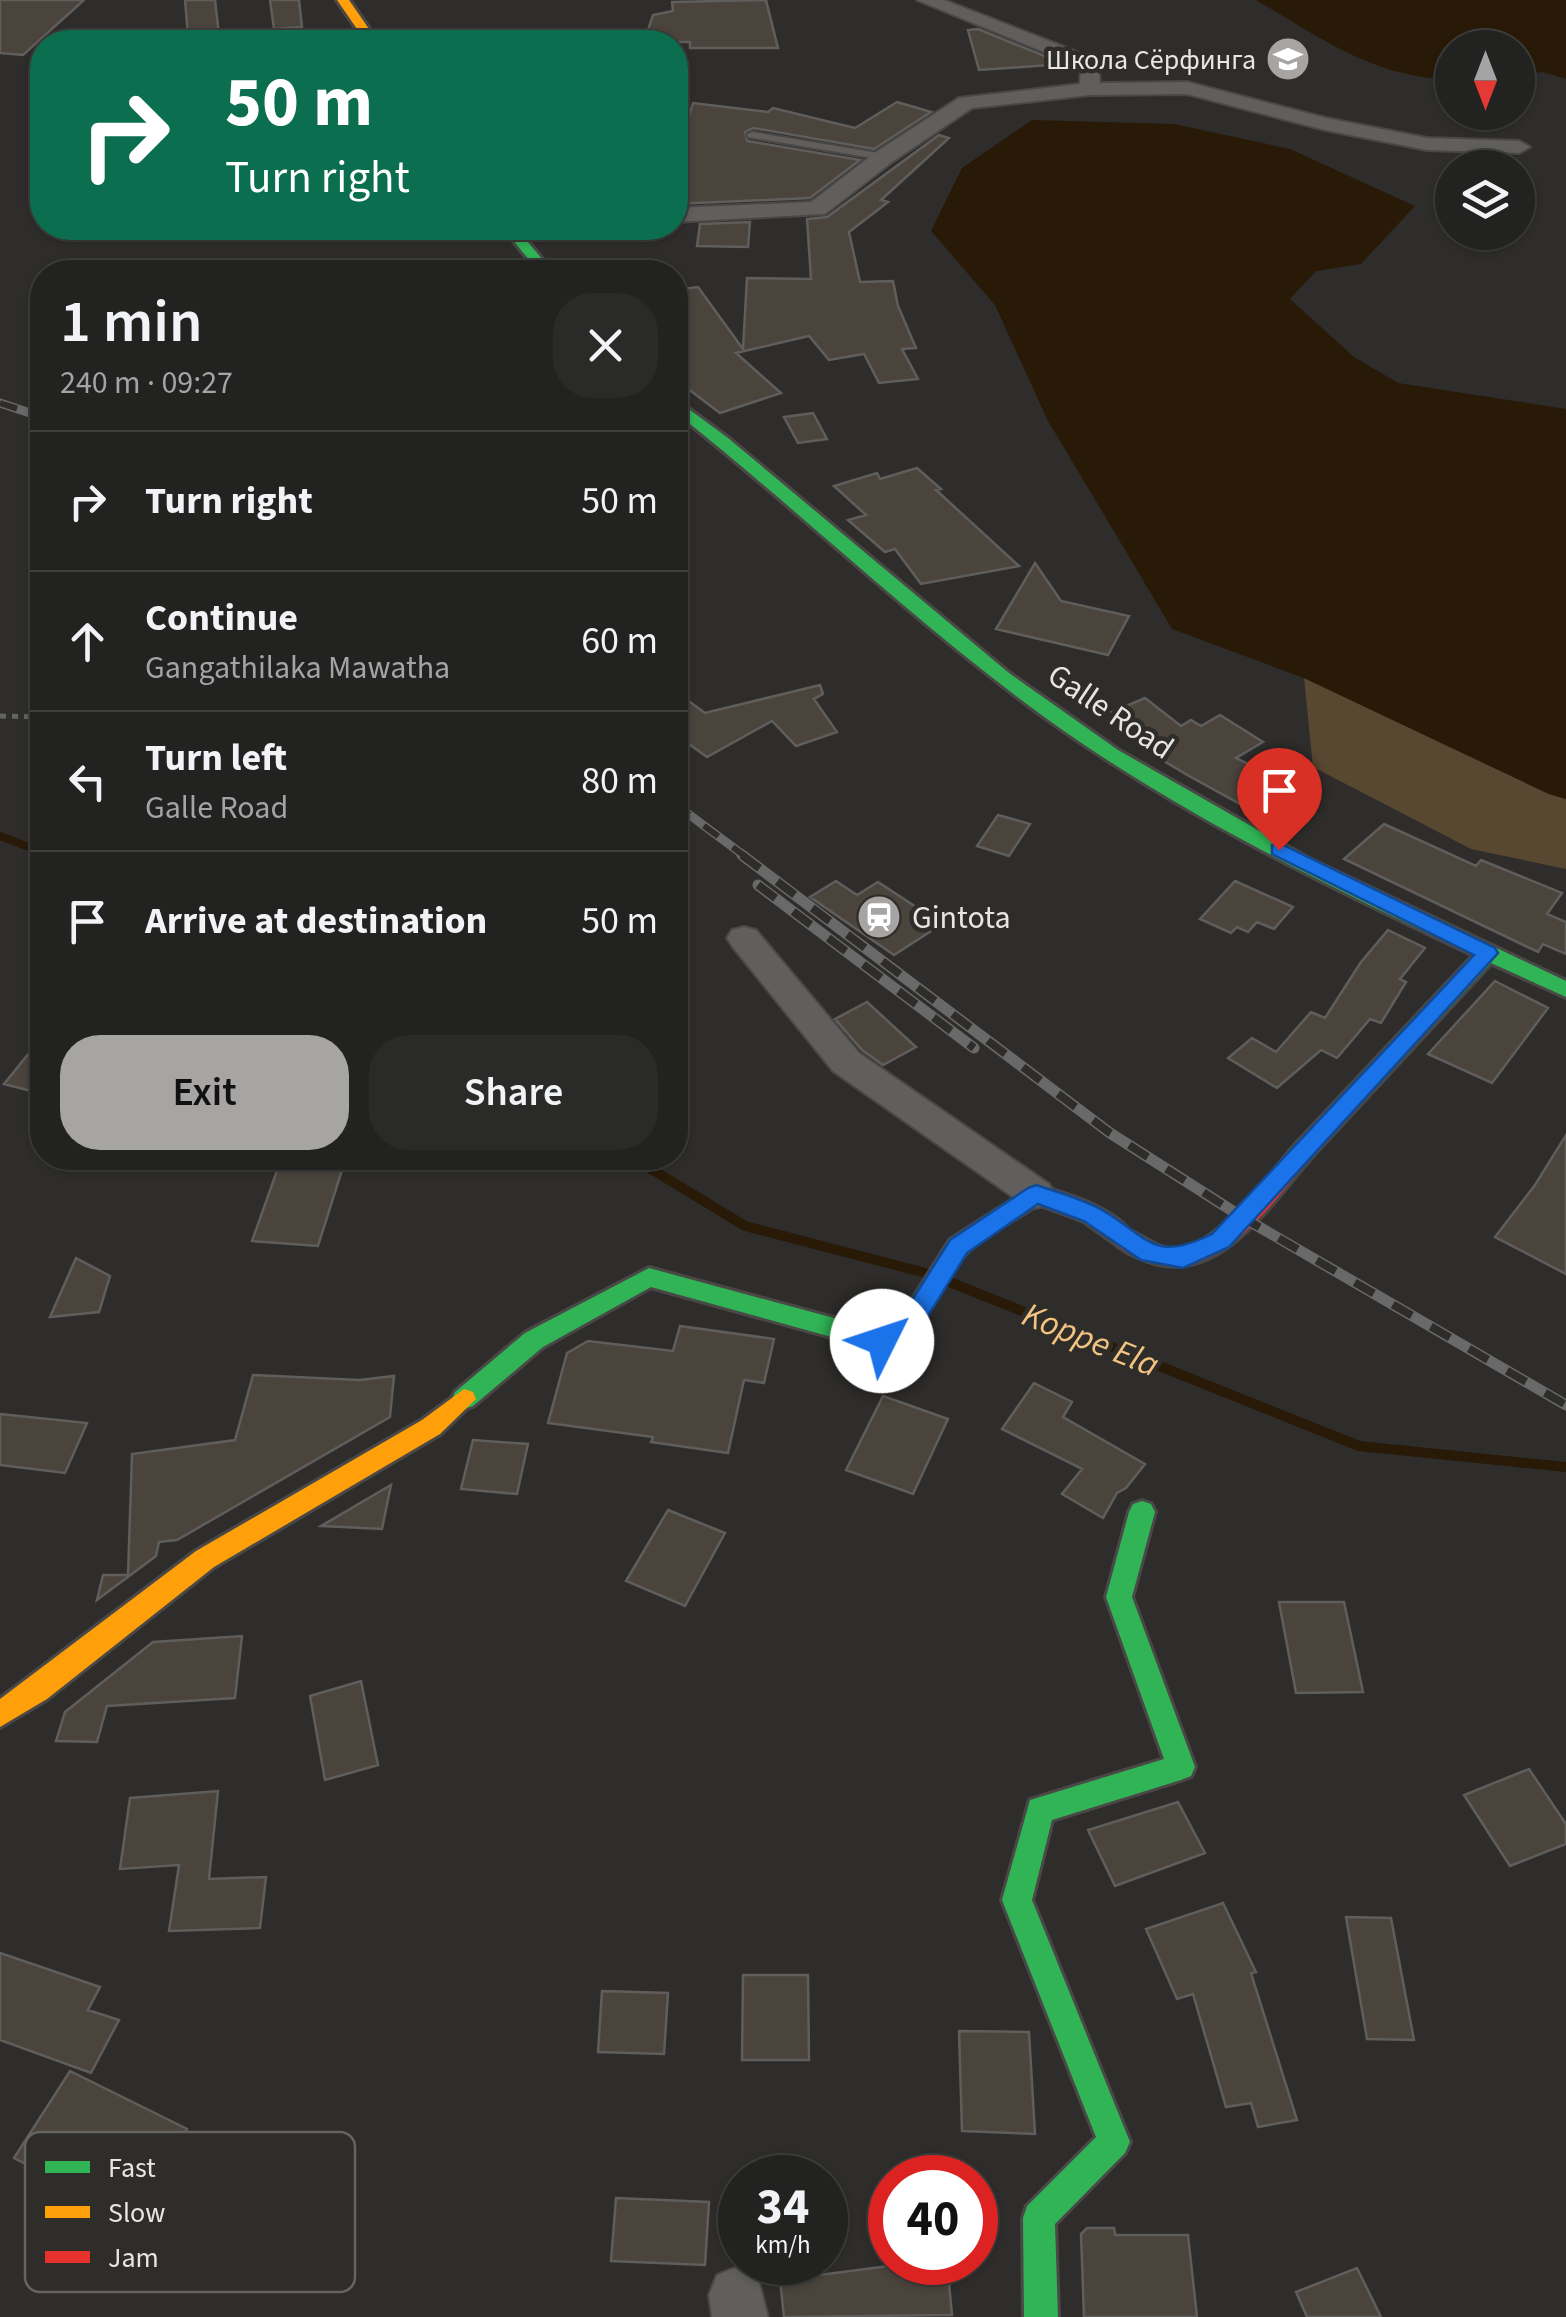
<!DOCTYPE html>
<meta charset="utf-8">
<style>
body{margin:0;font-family:"Source Sans 3",sans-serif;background:#2a2a29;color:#f1f3f6;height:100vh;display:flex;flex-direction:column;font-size:38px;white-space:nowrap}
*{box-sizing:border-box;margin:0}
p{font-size:32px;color:#a2a4a5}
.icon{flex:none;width:55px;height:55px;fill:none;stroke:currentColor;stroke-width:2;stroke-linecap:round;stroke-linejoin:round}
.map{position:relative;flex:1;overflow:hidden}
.drawer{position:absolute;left:30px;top:260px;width:658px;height:910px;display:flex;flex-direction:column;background:#222220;border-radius:40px;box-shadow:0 2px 8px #0004,0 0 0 2px #3f3f3e}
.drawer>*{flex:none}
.guide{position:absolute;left:30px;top:30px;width:658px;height:210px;border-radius:40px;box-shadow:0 2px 8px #0004,0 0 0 2px #3f3f3e;background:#0b6e4f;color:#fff;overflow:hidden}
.needle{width:65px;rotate:180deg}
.controls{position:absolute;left:1435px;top:30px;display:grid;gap:20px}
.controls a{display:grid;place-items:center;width:100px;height:100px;border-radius:50%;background:#222220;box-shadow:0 2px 8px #0004,0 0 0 2px #3f3f3e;font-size:50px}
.speed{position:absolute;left:718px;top:2155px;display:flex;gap:20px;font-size:50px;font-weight:700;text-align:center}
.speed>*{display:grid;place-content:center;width:130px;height:130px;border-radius:50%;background:#222220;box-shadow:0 2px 8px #0004,0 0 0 2px #3f3f3e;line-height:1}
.speed small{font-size:25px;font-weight:400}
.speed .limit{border:15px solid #d22;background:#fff;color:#111}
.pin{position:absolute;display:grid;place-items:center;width:85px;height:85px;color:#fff;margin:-102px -42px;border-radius:50% 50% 50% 0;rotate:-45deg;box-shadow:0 0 10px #0007}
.pin .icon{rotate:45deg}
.me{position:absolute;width:110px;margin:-55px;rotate:49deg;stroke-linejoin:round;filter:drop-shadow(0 0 8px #0008)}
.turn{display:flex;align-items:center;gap:35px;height:210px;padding:0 30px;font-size:45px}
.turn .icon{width:130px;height:130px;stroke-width:2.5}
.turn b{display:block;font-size:70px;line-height:85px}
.round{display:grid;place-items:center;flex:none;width:105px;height:105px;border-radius:40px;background:#2a2a29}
.summary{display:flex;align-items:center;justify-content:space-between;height:170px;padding:0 30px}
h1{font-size:60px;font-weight:600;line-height:75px}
.cta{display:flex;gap:20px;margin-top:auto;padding:20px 30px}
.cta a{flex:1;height:115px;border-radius:40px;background:#a6a5a3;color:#111;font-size:40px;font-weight:600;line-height:115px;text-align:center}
.cta a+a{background:#2a2a29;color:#f1f3f6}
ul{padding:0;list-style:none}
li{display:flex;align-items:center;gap:30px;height:140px;padding:0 30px;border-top:2px solid #3f3f3e}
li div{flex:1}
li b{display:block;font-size:38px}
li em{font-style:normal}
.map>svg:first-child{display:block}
.green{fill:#584731}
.water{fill:#281a07}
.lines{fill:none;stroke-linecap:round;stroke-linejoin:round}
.stream-far1{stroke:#281a07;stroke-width:8}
.stream{stroke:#281a07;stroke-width:10}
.building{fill:#4a443d;stroke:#605e5c;stroke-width:2.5}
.lane-casing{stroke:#494846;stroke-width:4}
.street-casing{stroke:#494846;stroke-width:4}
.fast-casing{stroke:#494846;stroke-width:6}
.slow-casing{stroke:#494846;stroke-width:6}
.jam-casing{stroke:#494846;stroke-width:6}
.path{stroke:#636361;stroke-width:5;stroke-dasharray:6 6;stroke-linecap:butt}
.lane{fill:#605f5e;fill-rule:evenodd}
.street{fill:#605f5e;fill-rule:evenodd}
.fast{fill:#30b455;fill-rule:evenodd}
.slow{fill:#ff9f0a;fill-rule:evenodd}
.jam{fill:#e5322d;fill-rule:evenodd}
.rail-far1-casing{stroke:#6a6969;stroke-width:9}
.rail-casing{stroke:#6a6969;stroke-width:11}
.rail-far1{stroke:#2f2d2a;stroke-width:6;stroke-dasharray:18;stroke-linecap:butt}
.rail{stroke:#2f2d2a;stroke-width:8;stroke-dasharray:22;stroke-linecap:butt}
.route{fill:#1a73e8;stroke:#114b97;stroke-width:2.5}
.labels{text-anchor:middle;stroke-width:9;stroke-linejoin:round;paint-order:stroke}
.far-poi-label{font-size:28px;fill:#e7e6e4;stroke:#2f2d2a;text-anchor:end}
.street-label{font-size:32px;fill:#e7e6e4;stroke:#2f2d2a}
.poi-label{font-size:32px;fill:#e7e6e4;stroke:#2f2d2a;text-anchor:start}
.water-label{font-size:35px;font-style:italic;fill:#f3c381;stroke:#2f2d2a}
.key{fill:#2f2d2a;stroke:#666462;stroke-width:2.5}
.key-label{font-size:28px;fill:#e7e6e4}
</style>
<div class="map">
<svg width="1566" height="2317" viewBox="0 0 1566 2317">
<rect width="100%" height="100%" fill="#2e2d2b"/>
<!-- green -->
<path class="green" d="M 1304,678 L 1549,794 L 1566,799 L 1566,869 L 1471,849 L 1313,767 Z"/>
<!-- water -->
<path class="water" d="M 1256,0 L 1566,0 L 1566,79 L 1543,72 L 1518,74 L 1518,48 L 1452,48 L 1452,79 C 1375,79 1320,37 1256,0 Z
M 1032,120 L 1174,124 L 1290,149 L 1415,206 L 1361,264 L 1316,271 L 1290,299 L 1354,357 L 1398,383 L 1566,409 L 1566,799 L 1549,794 L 1304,678 L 1172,629 L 1047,419 L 995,305 L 931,231 L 962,168 Z"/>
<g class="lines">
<!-- stream-far1 -->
<path class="stream-far1" d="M 0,836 L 42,852"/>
<!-- stream -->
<path class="stream" d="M 633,1158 L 745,1226 L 926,1273
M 947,1281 L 1359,1446 L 1566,1467"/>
</g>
<!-- building -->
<path class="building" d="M 0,0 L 84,0 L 23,55 L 0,53 Z
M 185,0 L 215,0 L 219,35 L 188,37 Z
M 270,0 L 299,0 L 302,27 L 274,29 Z
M 766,0 L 778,48 L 690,48 L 690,42 L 644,42 L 653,15 L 673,11 L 672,2 Z
M 978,29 L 1064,64 L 979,70 L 968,30 Z
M 897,102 L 931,112 L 874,149 L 753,128 L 745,132 L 747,141 L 860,160 L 810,198 L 675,204 L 675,163 L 693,103 L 768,112 L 773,108 L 855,128 Z
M 939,135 L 949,138 L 881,200 L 888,202 L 849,232 L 860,282 L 893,281 L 898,306 L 916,348 L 902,349 L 918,379 L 879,383 L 864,354 L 829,360 L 809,336 L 736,353 L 781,393 L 720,413 L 675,379 L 675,290 L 698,287 L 743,349 L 747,278 L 811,279 L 807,219 L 827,217 Z
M 750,222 L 748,247 L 697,246 L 700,224 Z
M 813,413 L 827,439 L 798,443 L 784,417 Z
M 917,468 L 941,489 L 936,490 L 1019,566 L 921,584 L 895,549 L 885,552 L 848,520 L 866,515 L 834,486 L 877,473 L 880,479 Z
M 1035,563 L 1061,601 L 1129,616 L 1108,655 L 996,629 Z
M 820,685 L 823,694 L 814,699 L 837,732 L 796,746 L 772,721 L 707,757 L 675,734 L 675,691 L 705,713 Z
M 1145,698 L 1181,726 L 1191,720 L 1201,726 L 1220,715 L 1263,742 L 1236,758 L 1314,796 L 1280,826 L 1189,776 L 1152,754 L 1159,750 L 1112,712 Z
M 998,815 L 1030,824 L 1009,856 L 977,846 Z
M 1384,824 L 1476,866 L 1481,860 L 1562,893 L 1547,914 L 1566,922 L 1566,954 L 1543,944 L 1538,952 L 1344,859 Z
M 836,881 L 857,895 L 878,882 L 942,924 L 894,955 L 810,897 Z
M 1235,881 L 1293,907 L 1274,929 L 1257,922 L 1248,932 L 1237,927 L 1231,933 L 1200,919 Z
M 1388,930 L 1425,948 L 1400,979 L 1406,982 L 1381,1023 L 1370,1019 L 1337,1058 L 1321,1050 L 1277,1088 L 1228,1058 L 1252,1038 L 1276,1052 L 1311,1012 L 1325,1018 L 1361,962 Z
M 1495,981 L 1548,1008 L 1492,1083 L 1428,1054 Z
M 867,1002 L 916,1047 L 883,1065 L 862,1050 L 835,1019 Z
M 42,1037 L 42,1094 L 4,1084 Z
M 1566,1135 L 1566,1274 L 1495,1237 L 1535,1185 Z
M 279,1165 L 342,1170 L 318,1246 L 252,1241 Z
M 76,1258 L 110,1276 L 99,1312 L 50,1317 Z
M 680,1326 L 774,1339 L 764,1383 L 744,1380 L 728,1453 L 651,1442 L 653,1437 L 548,1423 L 567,1353 L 588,1341 L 673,1351 Z
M 253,1375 L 359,1380 L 394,1376 L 390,1417 L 177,1540 L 159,1542 L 156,1556 L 97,1600 L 103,1575 L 128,1575 L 132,1454 L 235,1440 Z
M 1034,1383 L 1072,1402 L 1063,1417 L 1145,1464 L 1126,1488 L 1117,1493 L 1103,1518 L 1062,1494 L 1082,1469 L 1002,1429 Z
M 883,1396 L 948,1419 L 913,1494 L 846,1470 Z
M 0,1414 L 87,1423 L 65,1473 L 0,1465 Z
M 473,1440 L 528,1444 L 517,1494 L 461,1489 Z
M 391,1485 L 382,1529 L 321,1526 Z
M 668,1510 L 725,1533 L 685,1606 L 626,1581 Z
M 1279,1602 L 1344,1602 L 1363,1692 L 1296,1693 Z
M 242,1636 L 235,1698 L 107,1706 L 97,1742 L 56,1741 L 65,1712 L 153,1642 Z
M 361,1681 L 378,1765 L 325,1780 L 310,1696 Z
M 1529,1769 L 1566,1824 L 1566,1844 L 1510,1866 L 1464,1795 Z
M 218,1791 L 209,1879 L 266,1877 L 260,1928 L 169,1931 L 179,1865 L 120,1869 L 130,1798 Z
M 1178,1802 L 1205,1853 L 1115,1886 L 1088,1830 Z
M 1223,1903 L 1256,1972 L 1251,1973 L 1297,2120 L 1258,2127 L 1251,2103 L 1226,2107 L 1193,1994 L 1177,1999 L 1146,1929 Z
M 1346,1917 L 1391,1918 L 1414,2040 L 1367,2039 Z
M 0,1953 L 100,1987 L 88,2010 L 119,2020 L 91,2073 L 0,2040 Z
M 743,1975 L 808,1975 L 809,2060 L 742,2060 Z
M 602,1991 L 668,1993 L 664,2054 L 598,2052 Z
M 959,2031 L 1029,2032 L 1035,2134 L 962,2131 Z
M 70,2071 L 187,2129 L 134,2219 L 14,2158 Z
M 616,2198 L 709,2202 L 705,2265 L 611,2261 Z
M 1087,2228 L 1114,2228 L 1115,2235 L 1188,2235 L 1197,2317 L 1084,2317 L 1081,2234 Z
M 889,2262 L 947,2262 L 952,2315 L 784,2317 L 780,2280 L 889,2266 Z
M 1357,2268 L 1381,2317 L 1307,2317 L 1296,2292 Z"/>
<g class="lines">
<defs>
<path id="lane" d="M 752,132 L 884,154 L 889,157 L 884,160 L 748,137 L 747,135 Z"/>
<path id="street" d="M 917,0 L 944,0 L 1098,60 L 1100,83 L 1187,82 L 1326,118 L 1427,138 L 1519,141 L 1530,147 L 1519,153 L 1427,150 L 1325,130 L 1187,94 L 1090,95 L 972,108 L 892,162 L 825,214 L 675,222 L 675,208 L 811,202 L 876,152 L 959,98 L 1080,84 L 1081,67 Z
M 744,927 L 756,930 L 859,1053 L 1049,1184 L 1055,1194 L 1049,1204 L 1036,1208 L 1023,1204 L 833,1071 L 732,946 L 727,938 L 732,930 Z
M 737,2267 L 757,2275 L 768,2317 L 712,2317 L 709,2295 L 717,2275 Z"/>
<path id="fast" d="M 503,228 L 516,228 L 553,272 L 539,272 Z
M 675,399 L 728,438 L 1009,673 L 1118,750 L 1309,859 L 1566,981 L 1566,997 L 1491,963 L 1314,1154 L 1298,1154 L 1295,1148 L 1298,1142 L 1474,955 C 1326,885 1177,813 1043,716 C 914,622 800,511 675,412 Z
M 1036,1185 C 1067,1195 1114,1207 1133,1236 L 1129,1242 L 1113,1242 L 1084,1221 L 1038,1204 C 1016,1219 986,1233 967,1252 C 937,1282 929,1335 882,1351 L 651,1287 L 543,1347 L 473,1406 L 464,1409 L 455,1406 L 452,1399 L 455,1392 L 525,1333 L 649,1268 L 878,1330 L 911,1302 L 950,1240 Z
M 1142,1501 L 1151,1504 L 1155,1512 L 1132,1597 L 1195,1767 L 1191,1776 L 1181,1780 L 1052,1820 L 1032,1900 L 1130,2142 L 1125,2153 L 1055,2224 L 1058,2317 L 1024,2317 L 1023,2218 L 1027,2206 L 1096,2137 L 1002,1900 L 1030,1800 L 1164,1759 L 1106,1597 L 1129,1512 L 1133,1504 Z"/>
<path id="slow" d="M 337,0 L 349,0 L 378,42 L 366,42 Z
M 464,1389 L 473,1392 L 476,1399 L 440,1434 L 214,1567 L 47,1699 L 0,1727 L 0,1699 L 196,1551 L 422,1420 Z"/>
<path id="jam" d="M 1306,1140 L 1317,1148 L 1314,1154 C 1273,1200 1220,1287 1148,1261 C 1134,1256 1117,1249 1109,1236 L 1113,1230 L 1121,1227 C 1140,1233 1157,1251 1178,1250 C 1217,1247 1273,1170 1298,1142 Z"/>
</defs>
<!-- lane casing -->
<use href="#lane" class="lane-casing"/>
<!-- street casing -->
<use href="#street" class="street-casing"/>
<!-- fast casing -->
<use href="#fast" class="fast-casing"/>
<!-- slow casing -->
<use href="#slow" class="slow-casing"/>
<!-- jam casing -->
<use href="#jam" class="jam-casing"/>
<!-- path -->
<path class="path" d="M 0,716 L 42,717"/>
<!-- lane -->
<use href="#lane" class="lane"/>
<!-- street -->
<use href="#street" class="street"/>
<!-- fast -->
<use href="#fast" class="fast"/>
<!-- slow -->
<use href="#slow" class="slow"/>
<!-- jam -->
<use href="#jam" class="jam"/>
<defs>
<path id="rail-far1" d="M 0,403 L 42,417
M 675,804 L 746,857"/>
<path id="rail" d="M 742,855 L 1110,1133 L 1242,1217 L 1566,1405
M 758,885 L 974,1048"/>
</defs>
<!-- rail-far1 casing -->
<use href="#rail-far1" class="rail-far1-casing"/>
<!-- rail casing -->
<use href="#rail" class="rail-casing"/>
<!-- rail-far1 -->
<use href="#rail-far1" class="rail-far1"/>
<!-- rail -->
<use href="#rail" class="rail"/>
</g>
<!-- route -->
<path class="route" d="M 1279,843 L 1495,948 L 1498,953 L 1229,1247 L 1183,1268 L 1141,1260 L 1084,1221 L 1038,1204 L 967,1253 L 928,1316 L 891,1348 L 874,1348 L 870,1341 L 874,1334 L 911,1302 L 950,1240 L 1028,1188 L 1036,1185 C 1057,1192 1083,1199 1102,1210 C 1150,1238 1153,1263 1212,1234 L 1474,955 L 1272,854 L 1272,845 Z"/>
<!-- icons -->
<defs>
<symbol id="school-disc" viewBox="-11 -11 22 22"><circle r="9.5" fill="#a6a5a3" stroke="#2f2d2a"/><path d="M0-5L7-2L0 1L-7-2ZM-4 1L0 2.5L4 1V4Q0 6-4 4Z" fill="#fff"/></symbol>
<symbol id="station-disc" viewBox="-11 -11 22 22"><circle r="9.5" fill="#a6a5a3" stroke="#2f2d2a"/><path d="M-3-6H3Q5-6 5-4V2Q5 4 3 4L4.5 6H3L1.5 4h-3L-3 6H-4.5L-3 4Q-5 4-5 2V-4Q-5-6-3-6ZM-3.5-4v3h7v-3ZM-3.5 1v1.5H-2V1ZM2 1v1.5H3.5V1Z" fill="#fff"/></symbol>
</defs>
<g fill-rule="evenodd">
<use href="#school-disc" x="1263" y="34" width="50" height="50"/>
<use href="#station-disc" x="854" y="892" width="50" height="50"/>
</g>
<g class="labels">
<!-- far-poi labels -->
<g class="far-poi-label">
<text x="1256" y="69">Школа Сёрфинга</text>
</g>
<!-- street labels -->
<g class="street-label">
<text transform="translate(1111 711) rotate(34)" y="11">Galle Road</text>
</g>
<!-- poi labels -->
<g class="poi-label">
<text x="912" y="928">Gintota</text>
</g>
<!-- water labels -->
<g class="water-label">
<text transform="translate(1091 1339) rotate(22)" y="12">Koppe Ela</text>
</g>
</g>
<!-- legend -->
<rect x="25" y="2132" width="330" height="160" rx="15" class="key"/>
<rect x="45" y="2161" width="45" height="12" fill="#30b455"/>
<rect x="45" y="2206" width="45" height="12" fill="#ff9f0a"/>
<rect x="45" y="2251" width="45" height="12" fill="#e5322d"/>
<g class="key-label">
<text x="108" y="2177">Fast</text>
<text x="108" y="2222">Slow</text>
<text x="108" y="2267">Jam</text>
</g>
</svg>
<div class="controls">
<a><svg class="needle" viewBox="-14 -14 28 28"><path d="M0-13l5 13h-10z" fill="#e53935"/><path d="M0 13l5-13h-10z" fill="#a2a4a5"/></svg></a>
<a><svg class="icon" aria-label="layers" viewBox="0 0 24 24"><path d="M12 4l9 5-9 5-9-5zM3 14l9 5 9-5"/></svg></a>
</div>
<div class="speed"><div>34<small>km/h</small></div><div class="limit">40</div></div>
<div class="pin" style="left:1279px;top:850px;background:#d93025"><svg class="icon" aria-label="arrive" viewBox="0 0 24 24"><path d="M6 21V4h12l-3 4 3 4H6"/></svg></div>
<svg class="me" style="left:882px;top:1341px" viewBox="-20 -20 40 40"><circle r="19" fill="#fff"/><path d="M0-13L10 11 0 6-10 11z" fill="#1a73e8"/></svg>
<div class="guide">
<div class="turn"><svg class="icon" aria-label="right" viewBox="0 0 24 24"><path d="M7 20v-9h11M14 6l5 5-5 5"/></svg><div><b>50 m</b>Turn right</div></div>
</div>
<section class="drawer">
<div class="summary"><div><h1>1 min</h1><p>240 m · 09:27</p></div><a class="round"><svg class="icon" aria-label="close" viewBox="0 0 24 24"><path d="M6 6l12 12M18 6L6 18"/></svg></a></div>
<ul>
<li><svg class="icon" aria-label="right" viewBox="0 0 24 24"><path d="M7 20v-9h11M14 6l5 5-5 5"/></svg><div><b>Turn right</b></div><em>50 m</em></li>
<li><svg class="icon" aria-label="ahead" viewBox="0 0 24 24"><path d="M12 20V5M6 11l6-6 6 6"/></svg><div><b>Continue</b><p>Gangathilaka Mawatha</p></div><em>60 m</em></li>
<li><svg class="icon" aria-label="left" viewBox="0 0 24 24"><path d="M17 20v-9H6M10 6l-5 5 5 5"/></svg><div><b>Turn left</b><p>Galle Road</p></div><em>80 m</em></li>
<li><svg class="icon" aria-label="arrive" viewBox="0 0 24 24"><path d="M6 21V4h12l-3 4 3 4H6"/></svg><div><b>Arrive at destination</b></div><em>50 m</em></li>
</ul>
<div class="cta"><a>Exit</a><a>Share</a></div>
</section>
</div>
